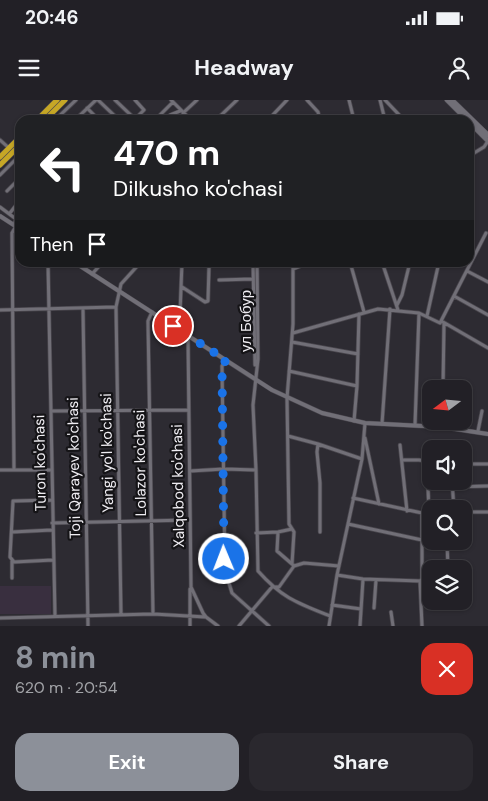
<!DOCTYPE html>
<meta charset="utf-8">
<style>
body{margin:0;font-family:"DM Sans",sans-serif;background:#2a282e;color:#f1f3f6;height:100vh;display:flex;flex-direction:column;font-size:19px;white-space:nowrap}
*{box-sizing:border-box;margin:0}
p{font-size:16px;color:#a2a3a7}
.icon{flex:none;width:28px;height:28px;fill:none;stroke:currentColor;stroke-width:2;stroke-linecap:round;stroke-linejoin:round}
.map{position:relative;height:526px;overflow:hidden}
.details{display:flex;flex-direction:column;background:#222026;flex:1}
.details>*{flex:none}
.top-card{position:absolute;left:15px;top:15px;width:459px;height:152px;border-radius:15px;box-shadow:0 1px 4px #0004,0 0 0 1px #3f3e43;background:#202124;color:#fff;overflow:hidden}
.needle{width:32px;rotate:254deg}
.tools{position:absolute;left:422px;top:280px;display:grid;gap:10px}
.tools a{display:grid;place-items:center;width:50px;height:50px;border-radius:10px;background:#222026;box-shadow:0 1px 4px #0004,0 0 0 1px #3f3e43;font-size:25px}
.pin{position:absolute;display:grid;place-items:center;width:42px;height:42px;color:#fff;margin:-21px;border:2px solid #fff;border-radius:50%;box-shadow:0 1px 5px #0007}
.me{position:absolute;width:55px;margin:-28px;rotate:359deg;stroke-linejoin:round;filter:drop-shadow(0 0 4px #0008)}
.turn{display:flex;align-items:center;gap:18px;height:105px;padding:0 15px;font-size:22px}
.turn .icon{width:65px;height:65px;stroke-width:2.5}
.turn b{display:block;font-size:35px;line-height:42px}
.then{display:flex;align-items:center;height:48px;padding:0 15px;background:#0003;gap:10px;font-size:19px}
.round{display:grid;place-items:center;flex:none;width:52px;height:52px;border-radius:15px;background:#2a282e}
.head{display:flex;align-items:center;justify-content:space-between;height:85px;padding:0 15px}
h1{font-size:30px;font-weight:700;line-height:38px;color:#8c9099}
.button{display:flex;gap:10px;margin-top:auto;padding:10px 15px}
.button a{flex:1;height:58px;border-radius:15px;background:#8c9099;color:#fff;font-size:20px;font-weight:700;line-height:58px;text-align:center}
.button a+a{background:#2a282e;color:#f1f3f6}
.status{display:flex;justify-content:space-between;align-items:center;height:35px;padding:0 25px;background:#222026;direction:ltr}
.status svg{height:14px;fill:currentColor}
header{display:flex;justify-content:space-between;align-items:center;height:65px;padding:0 15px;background:#222026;font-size:22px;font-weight:700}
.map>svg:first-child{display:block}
.education{fill:#392f3f}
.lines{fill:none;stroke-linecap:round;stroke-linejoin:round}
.minor-casing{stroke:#4a474e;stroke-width:4.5}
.tertiary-casing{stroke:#4a474e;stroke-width:5}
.secondary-casing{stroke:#4a474e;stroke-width:5.5}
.trunk-casing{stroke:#4a474e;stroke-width:6}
.minor{stroke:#716f77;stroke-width:3}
.tertiary{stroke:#716f77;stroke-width:4}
.secondary{stroke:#716f77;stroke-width:4.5}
.trunk{stroke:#c6a726;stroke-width:5}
.route{stroke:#1a73e8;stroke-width:9;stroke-dasharray:0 16.2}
.labels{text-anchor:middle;stroke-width:4.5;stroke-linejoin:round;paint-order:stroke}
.street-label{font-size:15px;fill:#efedf2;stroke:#151417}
</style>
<div class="status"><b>20:46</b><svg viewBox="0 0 49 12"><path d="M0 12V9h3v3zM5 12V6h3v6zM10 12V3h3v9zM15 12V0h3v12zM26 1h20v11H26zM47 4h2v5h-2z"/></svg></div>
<header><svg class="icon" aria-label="menu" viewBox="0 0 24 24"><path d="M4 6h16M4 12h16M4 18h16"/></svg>Headway<svg class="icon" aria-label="person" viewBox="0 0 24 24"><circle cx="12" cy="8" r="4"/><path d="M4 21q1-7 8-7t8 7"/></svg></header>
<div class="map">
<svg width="488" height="526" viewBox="0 0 488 526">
<rect width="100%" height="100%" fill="#2d2b32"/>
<!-- education -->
<path class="education" d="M 0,486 L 51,486 L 51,514 L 0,514 Z"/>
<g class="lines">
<defs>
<path id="minor" d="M 98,0 L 119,20
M 115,0 L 136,20
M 135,0 L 144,10 L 135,19
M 171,0 L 191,20
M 307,0 L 318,12 L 320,20
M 349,0 L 354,20
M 380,0 L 385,20
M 385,0 L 404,20
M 87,8 L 99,20
M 183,13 L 197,0
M 55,20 L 76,0
M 75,20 L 96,0
M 155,20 L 173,2
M 170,20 L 170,15 L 180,11
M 216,20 L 237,0
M 268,20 L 287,0
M 0,40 L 9,48
M 469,56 L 484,47 L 488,41
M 0,75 L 20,55
M 7,91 L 20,78
M 0,107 L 16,119 L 14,125
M 10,113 L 20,100
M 48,162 L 55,516
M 253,162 L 255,265
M 257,162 L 258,259 L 253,305 L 256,370 L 258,471 C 282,498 297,503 330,516
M 293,162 L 293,224 L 287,298 L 289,424 L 294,432 L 292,464 L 294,466
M 350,162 L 364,212
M 382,162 L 398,210
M 293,169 L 311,162
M 467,171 L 488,182
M 92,174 L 103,162
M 219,180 L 253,179
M 182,187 L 205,202 L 208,201 L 209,167
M 454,196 L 488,215
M 397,205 L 402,195 L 410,162
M 83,209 L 88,526
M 0,210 L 116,207
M 152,212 L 148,221 L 153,514
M 427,216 L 439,162
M 443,222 L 488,248
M 173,226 L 180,214 L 182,162
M 293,233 L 378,209 L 419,213 L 440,223 L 486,133
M 188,236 L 191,487 L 203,513 L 206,517 L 218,526
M 292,242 L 358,254
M 226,261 L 222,266 L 225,470 L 232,493 L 269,526
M 289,271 L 357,286
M 443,289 L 444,223
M 51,311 L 188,310
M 354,321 L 357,286 L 359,214
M 382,324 L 390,209
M 415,325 L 419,213
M 478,331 L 482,311
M 288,336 L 318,344 L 362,359
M 365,338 L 379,404
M 318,344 L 317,352 L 320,383 L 320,432
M 400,345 L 407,411
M 402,360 L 419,360 L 431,362
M 427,362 L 429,413
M 464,364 L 488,364
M 0,370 L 52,370
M 14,370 L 12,133 L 16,126
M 190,371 L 224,369 L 256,370
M 452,381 L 454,409
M 453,387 L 488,386
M 353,398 L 422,413 L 422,479 L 420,481 L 422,526
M 52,400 L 13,401 L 10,457 L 14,462 L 53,460
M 464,412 L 488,412
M 52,423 L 190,420
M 348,424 L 422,440
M 12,432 L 52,430
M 278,432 L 277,451 L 292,464
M 256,433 L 278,432 L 292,429
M 447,441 L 448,469
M 12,461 L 12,478
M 337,475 L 363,479 L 420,481
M 332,505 L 361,509
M 374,508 L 376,480
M 391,512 L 393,526
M 121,515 L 116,207 L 121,184 L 141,162
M 0,518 L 153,514 L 206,517
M 190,526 L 190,489
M 239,526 L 272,487 L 279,487 L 294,466 L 304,463 L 339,466
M 329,526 L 337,475 L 362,359 L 365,323
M 360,526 L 363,479"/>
<path id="tertiary" d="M 0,116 L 20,129
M 74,162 L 272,290 L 322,313 L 365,323 L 442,327 L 488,334"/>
<path id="secondary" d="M 447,0 L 467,20
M 452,0 L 488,35
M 469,22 L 488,41"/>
<path id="trunk" d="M 37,20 L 57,0
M 45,20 L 65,0
M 0,57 L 20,37
M 0,65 L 20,45"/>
</defs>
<!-- minor casing -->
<use href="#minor" class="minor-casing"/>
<!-- tertiary casing -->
<use href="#tertiary" class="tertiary-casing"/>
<!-- secondary casing -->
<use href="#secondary" class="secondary-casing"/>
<!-- trunk casing -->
<use href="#trunk" class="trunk-casing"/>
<!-- minor -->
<use href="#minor" class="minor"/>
<!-- tertiary -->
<use href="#tertiary" class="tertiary"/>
<!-- secondary -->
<use href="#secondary" class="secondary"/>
<!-- trunk -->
<use href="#trunk" class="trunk"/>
</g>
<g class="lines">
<!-- route -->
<path class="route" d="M 173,226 L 226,260 L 222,266 L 224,459"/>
</g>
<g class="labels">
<!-- street labels -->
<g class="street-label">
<text transform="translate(246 221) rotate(-90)" y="5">ул Бобур</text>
<text transform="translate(107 353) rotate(-91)" y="5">Yangi yo'l ko'chasi</text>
<text transform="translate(40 363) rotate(-91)" y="5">Turon ko'chasi</text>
<text transform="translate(140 363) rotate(-91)" y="5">Lolazor ko'chasi</text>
<text transform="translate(74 368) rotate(-91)" y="5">Toji Qarayev ko'chasi</text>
<text transform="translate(178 386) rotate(-91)" y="5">Xalqobod ko'chasi</text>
</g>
</g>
</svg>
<div class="tools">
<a><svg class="needle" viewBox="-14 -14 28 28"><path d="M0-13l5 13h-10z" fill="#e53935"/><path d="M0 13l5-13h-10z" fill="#a2a3a7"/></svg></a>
<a><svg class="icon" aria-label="sound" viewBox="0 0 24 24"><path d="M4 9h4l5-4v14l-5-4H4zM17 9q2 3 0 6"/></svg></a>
<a><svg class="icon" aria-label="search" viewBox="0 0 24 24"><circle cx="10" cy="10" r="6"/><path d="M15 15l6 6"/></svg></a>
<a><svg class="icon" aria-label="layers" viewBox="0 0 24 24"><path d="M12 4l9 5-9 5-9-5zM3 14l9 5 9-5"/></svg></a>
</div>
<div class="pin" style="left:173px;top:226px;background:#d93025"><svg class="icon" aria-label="arrive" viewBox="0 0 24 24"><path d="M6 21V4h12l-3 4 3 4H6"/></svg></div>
<svg class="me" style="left:224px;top:459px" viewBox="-20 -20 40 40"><circle r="17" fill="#1a73e8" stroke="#fff" stroke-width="3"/><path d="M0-11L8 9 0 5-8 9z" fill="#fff"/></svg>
<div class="top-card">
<div class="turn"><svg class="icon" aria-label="left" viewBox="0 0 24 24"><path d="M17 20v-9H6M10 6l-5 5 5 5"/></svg><div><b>470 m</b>Dilkusho ko'chasi</div></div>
<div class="then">Then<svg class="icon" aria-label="arrive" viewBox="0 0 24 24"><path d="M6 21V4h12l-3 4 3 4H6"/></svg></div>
</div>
</div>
<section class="details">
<div class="head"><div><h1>8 min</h1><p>620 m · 20:54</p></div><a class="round" style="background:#d93025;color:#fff"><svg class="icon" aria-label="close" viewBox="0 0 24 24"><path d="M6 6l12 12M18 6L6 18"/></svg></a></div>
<div class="button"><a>Exit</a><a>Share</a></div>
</section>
